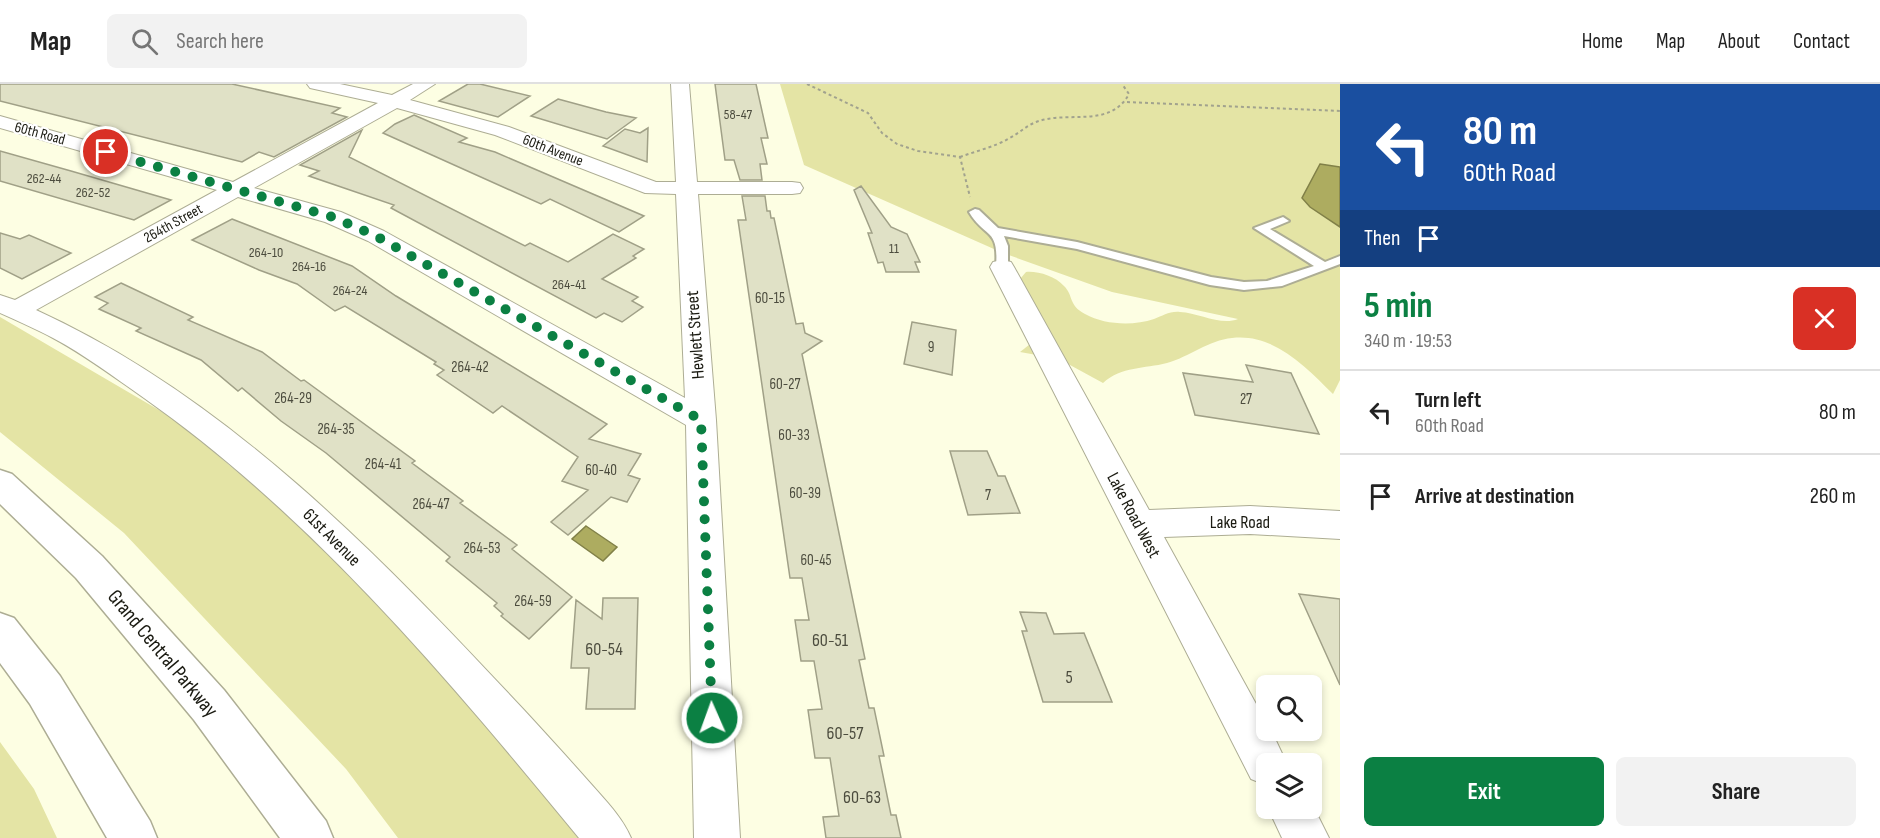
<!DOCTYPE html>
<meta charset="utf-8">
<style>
body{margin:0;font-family:"Sofia Sans Condensed",sans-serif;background:#f2f2f2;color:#222;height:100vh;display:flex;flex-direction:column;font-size:22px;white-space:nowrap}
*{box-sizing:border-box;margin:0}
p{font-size:20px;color:#767676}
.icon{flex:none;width:33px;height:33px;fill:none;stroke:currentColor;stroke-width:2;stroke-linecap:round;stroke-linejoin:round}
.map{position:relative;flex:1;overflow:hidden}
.panel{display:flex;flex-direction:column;background:#fff;width:540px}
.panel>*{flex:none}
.banner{background:#1a4fa0;color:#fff;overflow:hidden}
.fabs{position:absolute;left:1256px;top:591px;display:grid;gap:12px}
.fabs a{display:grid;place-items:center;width:66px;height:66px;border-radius:9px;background:#fff;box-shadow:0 3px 9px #0003;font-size:30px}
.pin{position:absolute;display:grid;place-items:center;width:51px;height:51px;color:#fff;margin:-26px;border:3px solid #fff;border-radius:50%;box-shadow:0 2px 6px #0007}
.me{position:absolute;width:66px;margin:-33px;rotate:358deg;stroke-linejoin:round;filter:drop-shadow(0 0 4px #0008)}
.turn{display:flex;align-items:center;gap:21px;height:126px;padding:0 24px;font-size:27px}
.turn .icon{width:78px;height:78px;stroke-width:2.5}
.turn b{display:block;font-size:42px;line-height:51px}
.then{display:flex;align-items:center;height:57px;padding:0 24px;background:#0003;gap:12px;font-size:22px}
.round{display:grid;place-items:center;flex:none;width:63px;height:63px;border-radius:9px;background:#f2f2f2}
.overview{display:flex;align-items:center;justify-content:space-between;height:102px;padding:0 24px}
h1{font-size:36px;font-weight:700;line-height:45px;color:#0b8043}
.primary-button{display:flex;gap:12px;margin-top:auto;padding:12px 24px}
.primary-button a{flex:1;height:69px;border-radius:9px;background:#0b8043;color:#fff;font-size:24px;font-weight:700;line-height:69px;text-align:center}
.primary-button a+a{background:#f2f2f2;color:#222}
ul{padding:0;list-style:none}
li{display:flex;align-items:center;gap:18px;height:84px;padding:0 24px;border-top:2px solid #e0e0e0}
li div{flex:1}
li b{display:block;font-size:22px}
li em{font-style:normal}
header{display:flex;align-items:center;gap:36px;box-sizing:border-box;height:84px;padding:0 30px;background:#fff;border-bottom:2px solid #e0e0e0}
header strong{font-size:28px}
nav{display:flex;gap:33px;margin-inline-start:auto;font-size:21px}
.search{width:420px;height:54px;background:#f2f2f2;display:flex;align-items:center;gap:15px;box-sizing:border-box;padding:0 21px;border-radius:9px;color:#767676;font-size:22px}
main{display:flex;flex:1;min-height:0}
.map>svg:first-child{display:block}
.green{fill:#e4e4a5}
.water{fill:#adac60;stroke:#818048;stroke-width:1.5}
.building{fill:#e0e1c6;stroke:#a0a087;stroke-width:1.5}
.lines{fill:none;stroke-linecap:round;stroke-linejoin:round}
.lane-casing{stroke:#adad94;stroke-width:4}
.street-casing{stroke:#adad94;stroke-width:2}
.highway-casing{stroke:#adad94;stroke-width:3}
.path{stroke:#a1a28e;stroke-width:2;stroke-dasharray:3 3;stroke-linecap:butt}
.lane{fill:#fff;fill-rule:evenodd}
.street{fill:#fff;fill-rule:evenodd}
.highway{fill:#fff;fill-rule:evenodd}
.route{stroke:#0b8043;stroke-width:10;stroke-dasharray:0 18}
.labels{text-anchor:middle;stroke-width:4.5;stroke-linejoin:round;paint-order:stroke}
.far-number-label{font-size:14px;fill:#4c4c3e}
.far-street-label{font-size:15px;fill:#1a1a11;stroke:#fff}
.number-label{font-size:15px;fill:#4c4c3e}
.street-label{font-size:18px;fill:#1a1a11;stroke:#fff}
.near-number-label{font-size:18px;fill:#4c4c3e}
.near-street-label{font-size:21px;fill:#1a1a11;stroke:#fff}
</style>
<header>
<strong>Map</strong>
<div class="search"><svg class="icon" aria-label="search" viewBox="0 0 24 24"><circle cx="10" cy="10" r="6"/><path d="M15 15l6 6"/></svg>Search here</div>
<nav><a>Home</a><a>Map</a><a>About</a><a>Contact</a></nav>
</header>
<main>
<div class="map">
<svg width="1340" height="754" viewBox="0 0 1340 754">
<rect width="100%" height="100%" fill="#fdfee3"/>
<!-- green -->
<path class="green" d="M 780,0 L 1340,0 L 1340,83 L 1320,80 L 1310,123 L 1340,143 L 1340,296 L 1333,310 C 1306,283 1274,249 1232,254 C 1209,256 1189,273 1167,279 C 1144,285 1122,282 1103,299 L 1059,275 L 1020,268 L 1034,257 L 1020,195 L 1026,188 C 1038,187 1055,192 1064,202 C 1074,212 1068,221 1085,230 C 1105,241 1133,242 1154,235 C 1163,232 1169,227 1180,228 C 1199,229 1221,242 1238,235 L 1112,208 L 1003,169 L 804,81 Z
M 0,233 L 176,336 L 294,436 L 430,570 L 588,754 L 398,754 L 346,685 L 124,449 L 0,348 Z
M 0,658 L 34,705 L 57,754 L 0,754 Z"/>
<!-- water -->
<path class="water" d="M 1320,80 L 1340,83 L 1340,143 L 1310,123 L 1302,114 Z
M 586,442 L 617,463 L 603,477 L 572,455 Z"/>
<!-- building -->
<path class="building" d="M 0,0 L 232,0 L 340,24 L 332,29 L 347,33 L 274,73 L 259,68 L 242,78 L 0,17 Z
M 468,0 L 480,0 L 530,12 L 498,33 L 439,17 Z
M 715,0 L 756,0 L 768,54 L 761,54 L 767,80 L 760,80 L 762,96 L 740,96 L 734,76 L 725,76 Z
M 558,15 L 606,28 L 636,34 L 607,55 L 531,32 Z
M 414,31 L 467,54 L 459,58 L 495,68 L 644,132 L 619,148 L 550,115 L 541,120 L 383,49 L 395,40 Z
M 648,44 L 647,78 L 603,62 L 625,45 L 640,49 Z
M 362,46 L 349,73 L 525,162 L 530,159 L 568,178 L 613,150 L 644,165 L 633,172 L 636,174 L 602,195 L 638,213 L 632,217 L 643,223 L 622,238 L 604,229 L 596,234 L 391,124 L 394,121 L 309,92 L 319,87 L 300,81 Z
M 0,67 L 71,87 L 171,116 L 134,136 L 0,97 Z
M 861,102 L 891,143 L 907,150 L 920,178 L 915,178 L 919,188 L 886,188 L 883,178 L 878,179 L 868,149 L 872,149 L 854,106 Z
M 742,112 L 765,112 L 767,127 L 770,127 L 771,134 L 774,134 L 796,240 L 803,239 L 805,249 L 822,257 L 802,270 L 865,575 L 859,576 L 869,624 L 874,624 L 884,672 L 879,672 L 891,731 L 896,731 L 901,754 L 826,754 L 823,733 L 839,732 L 830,674 L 815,674 L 808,626 L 822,625 L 814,577 L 801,577 L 795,536 L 809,536 L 802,494 L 790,494 L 738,136 L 746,136 Z
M 232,135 L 352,182 L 396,212 L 607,340 L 589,355 L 641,370 L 628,391 L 640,395 L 627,418 L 611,413 L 568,451 L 551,438 L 588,406 L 562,397 L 578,373 L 502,322 L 493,329 L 437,291 L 444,286 L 434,280 L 436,278 L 345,222 L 335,227 L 297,200 L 259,186 L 192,156 Z
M 0,149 L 20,155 L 29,151 L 71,169 L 22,195 L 0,184 Z
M 121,199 L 193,233 L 188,236 L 262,268 L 301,297 L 304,296 L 415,377 L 412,379 L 463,417 L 460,419 L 517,461 L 512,465 L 572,513 L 529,555 L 501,532 L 503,530 L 494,522 L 497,519 L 446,477 L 450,473 L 326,369 L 281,337 L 242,304 L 238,307 L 201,276 L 136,247 L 141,244 L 99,225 L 108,219 L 95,213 Z
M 912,238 L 956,246 L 952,291 L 904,280 Z
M 1246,281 L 1291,289 L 1319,350 L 1195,331 L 1183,289 L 1253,298 Z
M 950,367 L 987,367 L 998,392 L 1005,392 L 1020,429 L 968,431 Z
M 1299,510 L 1340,515 L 1340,601 Z
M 603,514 L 638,514 L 635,625 L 586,625 L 589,584 L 571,584 L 576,516 L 602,535 Z
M 1020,528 L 1046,529 L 1054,550 L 1084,549 L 1112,618 L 1043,618 L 1022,547 L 1027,547 Z"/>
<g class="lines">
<defs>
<path id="lane" d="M 975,125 L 979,126 L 998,144 L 1077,158 L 1211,193 L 1244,198 L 1267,197 L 1314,182 L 1254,144 L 1283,133 L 1289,137 L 1270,145 L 1325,178 L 1340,172 L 1340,180 L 1282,202 L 1244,206 L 1210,201 L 1077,165 L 1004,152 L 1008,162 L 1008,183 L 1002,187 L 996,183 C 999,143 985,155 969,128 Z"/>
<path id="street" d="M 307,0 L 340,0 L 392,11 L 413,0 L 435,0 L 410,16 L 509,43 L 656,98 L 676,98 L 671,0 L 689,0 L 697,98 L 792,98 L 800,99 L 803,104 L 800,109 L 792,110 L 698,110 L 716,336 L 740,754 L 694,754 L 686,341 L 368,157 L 325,138 L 238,113 L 36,226 C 229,314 381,473 524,626 C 546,650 569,675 591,700 C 606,717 622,733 631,754 L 579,754 C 448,595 313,433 144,314 C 114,293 85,271 53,254 C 36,245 18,237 0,229 L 0,211 L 15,216 L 217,106 L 0,44 L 0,32 L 233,98 L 378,19 L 310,4 ZM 397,24 L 495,51 L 645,109 L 676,110 L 685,314 L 384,147 L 341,128 L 254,104 Z
M 1002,176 L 1011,178 L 1014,183 L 1149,426 L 1250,422 L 1340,427 L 1340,455 L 1250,450 L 1164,453 L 1266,638 L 1266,646 L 1271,646 L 1287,680 L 1266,680 L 1266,701 L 1251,695 L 990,183 L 993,178 Z
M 1311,718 L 1329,754 L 1282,754 L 1268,724 L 1311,724 Z"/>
<path id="highway" d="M 0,386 L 12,390 L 102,472 L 224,606 L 326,737 L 333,754 L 280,754 L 194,636 L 76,494 L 0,420 Z
M 0,529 L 14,534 L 60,592 L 150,737 L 157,754 L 107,754 L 30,620 L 0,579 Z"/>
</defs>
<!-- lane casing -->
<use href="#lane" class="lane-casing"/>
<!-- street casing -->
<use href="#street" class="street-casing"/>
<!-- highway casing -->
<use href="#highway" class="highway-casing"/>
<!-- path -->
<path class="path" d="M 807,0 L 868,29 L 882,49 L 897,60 L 918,67 L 960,73 L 970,113
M 1127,18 L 1340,27
M 960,73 C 976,67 994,63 1008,55 C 1018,50 1026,42 1036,38 C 1067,26 1110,45 1129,10 L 1122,0"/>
<!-- lane -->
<use href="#lane" class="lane"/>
<!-- street -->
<use href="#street" class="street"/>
<!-- highway -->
<use href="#highway" class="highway"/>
</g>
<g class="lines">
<!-- route -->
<path class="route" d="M 106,68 L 333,133 L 376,152 L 701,336 L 712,634"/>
</g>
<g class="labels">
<!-- far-number labels -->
<g class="far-number-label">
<text x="738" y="35">58-47</text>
<text x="44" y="99">262-44</text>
<text x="93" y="113">262-52</text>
<text x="894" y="169">11</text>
<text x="266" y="173">264-10</text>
<text x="309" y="187">264-16</text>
<text x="569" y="205">264-41</text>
<text x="350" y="211">264-24</text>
</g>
<!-- far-street labels -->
<g class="far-street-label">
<text transform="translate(40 49) rotate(15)" y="5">60th Road</text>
<text transform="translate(553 66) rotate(21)" y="5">60th Avenue</text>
<text transform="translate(173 139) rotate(-29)" y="5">264th Street</text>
</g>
<!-- number labels -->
<g class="number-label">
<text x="770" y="219">60-15</text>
<text x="931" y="268">9</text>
<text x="470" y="288">264-42</text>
<text x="785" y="305">60-27</text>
<text x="293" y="319">264-29</text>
<text x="1246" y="320">27</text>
<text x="336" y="350">264-35</text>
<text x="794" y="356">60-33</text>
<text x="383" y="385">264-41</text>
<text x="601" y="391">60-40</text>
<text x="805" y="414">60-39</text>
<text x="988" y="416">7</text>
<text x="431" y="425">264-47</text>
<text x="482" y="469">264-53</text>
<text x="816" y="481">60-45</text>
<text x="533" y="522">264-59</text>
</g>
<!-- street labels -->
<g class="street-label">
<text transform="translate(695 251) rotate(-94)" y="6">Hewlett Street</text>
<text transform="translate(1134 431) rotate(62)" y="6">Lake Road West</text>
<text x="1240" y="444">Lake Road</text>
<text transform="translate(332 453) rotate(45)" y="6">61st Avenue</text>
</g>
<!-- near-number labels -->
<g class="near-number-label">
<text x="830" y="562">60-51</text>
<text x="604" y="571">60-54</text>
<text x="1069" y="599">5</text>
<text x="845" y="655">60-57</text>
<text x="862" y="719">60-63</text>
</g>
<!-- near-street labels -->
<g class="near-street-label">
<text transform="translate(163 569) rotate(50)" y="7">Grand Central Parkway</text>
</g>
</g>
</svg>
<div class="fabs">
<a><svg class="icon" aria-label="search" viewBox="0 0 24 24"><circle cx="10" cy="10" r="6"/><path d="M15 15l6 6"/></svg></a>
<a><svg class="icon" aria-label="layers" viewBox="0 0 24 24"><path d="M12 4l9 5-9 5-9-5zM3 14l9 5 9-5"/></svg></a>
</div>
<div class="pin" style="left:106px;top:68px;background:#d93025"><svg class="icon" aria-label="arrive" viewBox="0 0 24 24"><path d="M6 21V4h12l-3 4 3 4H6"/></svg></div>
<svg class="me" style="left:712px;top:634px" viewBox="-20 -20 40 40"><circle r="17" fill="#0b8043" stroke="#fff" stroke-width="3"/><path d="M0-11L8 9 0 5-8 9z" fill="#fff"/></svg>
</div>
<section class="panel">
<div class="banner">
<div class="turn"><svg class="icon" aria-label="left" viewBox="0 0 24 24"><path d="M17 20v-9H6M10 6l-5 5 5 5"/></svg><div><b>80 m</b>60th Road</div></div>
<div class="then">Then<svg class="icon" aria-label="arrive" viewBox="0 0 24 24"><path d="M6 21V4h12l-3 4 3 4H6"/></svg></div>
</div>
<div class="overview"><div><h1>5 min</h1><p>340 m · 19:53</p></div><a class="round" style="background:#d93025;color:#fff"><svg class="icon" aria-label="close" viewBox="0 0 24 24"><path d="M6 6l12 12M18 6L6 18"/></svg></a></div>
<ul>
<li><svg class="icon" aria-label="left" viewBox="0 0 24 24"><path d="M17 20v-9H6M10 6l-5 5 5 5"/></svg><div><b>Turn left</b><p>60th Road</p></div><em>80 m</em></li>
<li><svg class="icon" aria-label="arrive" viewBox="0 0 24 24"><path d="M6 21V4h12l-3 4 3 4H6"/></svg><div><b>Arrive at destination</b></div><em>260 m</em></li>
</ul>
<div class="primary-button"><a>Exit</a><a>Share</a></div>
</section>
</main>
